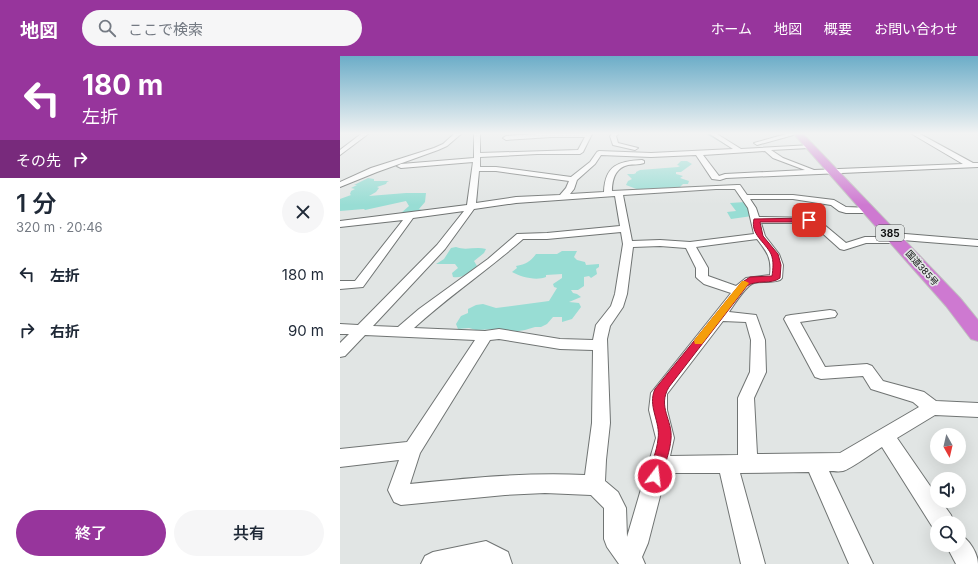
<!DOCTYPE html>
<html lang="ja">
<meta charset="utf-8">
<style>
body{margin:0;font-family:Inter,"Noto Sans JP",sans-serif;background:#f6f6f7;color:#1f2937;height:100vh;display:flex;flex-direction:column;font-size:15px;white-space:nowrap}
*{box-sizing:border-box;margin:0}
p{font-size:13px;color:#747a83}
.icon{flex:none;width:22px;height:22px;fill:none;stroke:currentColor;stroke-width:2;stroke-linecap:round;stroke-linejoin:round}
.map{position:relative;flex:1;overflow:hidden}
.panel{display:flex;flex-direction:column;background:#fff;width:340px}
.panel>*{flex:none}
.top-card{background:#97359c;color:#fff;overflow:hidden}
.needle{width:26px;rotate:172deg}
.buttons{position:absolute;left:590px;top:372px;display:grid;gap:8px}
.buttons a{display:grid;place-items:center;width:36px;height:36px;border-radius:50%;background:#fff;box-shadow:0 4px 16px #0002;font-size:20px}
.pin{position:absolute;display:grid;place-items:center;width:34px;height:34px;color:#fff;margin:-17px;border-radius:8px;box-shadow:0 2px 6px #0006}
.me{position:absolute;width:44px;margin:-22px;rotate:15deg;stroke-linejoin:round;filter:drop-shadow(0 0 3px #0008)}
.turn{display:flex;align-items:center;gap:14px;height:84px;padding:0 16px;font-size:18px}
.turn .icon{width:52px;height:52px;stroke-width:2.5}
.turn b{display:block;font-size:28px;line-height:34px}
.then{display:flex;align-items:center;height:38px;padding:0 16px;background:#0003;gap:8px;font-size:15px}
.round{display:grid;place-items:center;flex:none;width:42px;height:42px;border-radius:21px;background:#f6f6f7}
.overview{display:flex;align-items:center;justify-content:space-between;height:68px;padding:0 16px}
h1{font-size:24px;font-weight:600;line-height:30px}
.action{display:flex;gap:8px;margin-top:auto;padding:8px 16px}
.action a{flex:1;height:46px;border-radius:24px;background:#97359c;color:#fff;font-size:16px;font-weight:600;line-height:46px;text-align:center}
.action a+a{background:#f6f6f7;color:#1f2937}
ul{padding:0;list-style:none}
li{display:flex;align-items:center;gap:12px;height:56px;padding:0 16px}
li div{flex:1}
li b{display:block;font-size:15px}
li em{font-style:normal}
header{display:flex;align-items:center;gap:24px;box-sizing:border-box;height:56px;padding:0 20px;background:#97359c;color:#fff}
header strong{font-size:19px}
nav{display:flex;gap:22px;margin-inline-start:auto;font-size:14px}
.search{width:280px;height:36px;background:#f6f6f7;display:flex;align-items:center;gap:10px;box-sizing:border-box;padding:0 14px;border-radius:22px;color:#747a83;font-size:15px}
main{display:flex;flex:1;min-height:0}
.map>svg:first-child{display:block}
.green{fill:#98ddd4}
.lines{fill:none;stroke-linecap:round;stroke-linejoin:round}
.stream{stroke:#52a298;stroke-width:1.5}
.minor-casing{stroke:#707473;stroke-width:2}
.highway-casing{stroke:#c0c0c0;stroke-width:2}
.minor{fill:#fff;fill-rule:evenodd}
.highway{fill:#ce79d1;fill-rule:evenodd}
.route{fill:#e11d48;stroke:#92132f}
.slow{fill:#f59e0b}
.labels{text-anchor:middle;stroke-width:3.5;stroke-linejoin:round;paint-order:stroke}
.far-street-label{font-size:9px;fill:#0d0e0e;stroke:#e1e5e4}
.shield{fill:#e1e5e4;stroke:#4d4e4e;stroke-width:1}
.shield-label{font-size:10px;font-weight:bold;fill:#0d0e0e}
</style>
<header>
<strong>地図</strong>
<div class="search"><svg class="icon" aria-label="search" viewBox="0 0 24 24"><circle cx="10" cy="10" r="6"/><path d="M15 15l6 6"/></svg>ここで検索</div>
<nav><a>ホーム</a><a>地図</a><a>概要</a><a>お問い合わせ</a></nav>
</header>
<main>
<section class="panel">
<div class="top-card">
<div class="turn"><svg class="icon" aria-label="left" viewBox="0 0 24 24"><path d="M17 20v-9H6M10 6l-5 5 5 5"/></svg><div><b>180 m</b>左折</div></div>
<div class="then">その先<svg class="icon" aria-label="right" viewBox="0 0 24 24"><path d="M7 20v-9h11M14 6l5 5-5 5"/></svg></div>
</div>
<div class="overview"><div><h1>1 分</h1><p>320 m · 20:46</p></div><a class="round"><svg class="icon" aria-label="close" viewBox="0 0 24 24"><path d="M6 6l12 12M18 6L6 18"/></svg></a></div>
<ul>
<li><svg class="icon" aria-label="left" viewBox="0 0 24 24"><path d="M17 20v-9H6M10 6l-5 5 5 5"/></svg><div><b>左折</b></div><em>180 m</em></li>
<li><svg class="icon" aria-label="right" viewBox="0 0 24 24"><path d="M7 20v-9h11M14 6l5 5-5 5"/></svg><div><b>右折</b></div><em>90 m</em></li>
</ul>
<div class="action"><a>終了</a><a>共有</a></div>
</section>
<div class="map">
<svg width="638" height="508" viewBox="0 0 638 508">
<rect width="100%" height="100%" fill="#e1e5e4"/>
<!-- green -->
<path class="green" d="M 341,105 L 347,105 L 352,108 L 341,116 L 336,116 L 336,118 L 343,120 L 340,122 L 349,125 L 348,128 L 343,128 L 339,132 L 299,134 L 286,129 L 288,125 L 292,123 L 287,118 L 294,118 L 296,117 L 296,116 L 300,114 L 338,111 L 340,110 L 337,109 Z
M 28,122 L 34,123 L 34,125 L 49,125 L 47,126 L 46,128 L 37,131 L 39,132 L 36,136 L 29,140 L 66,137 L 86,137 L 85,146 L 79,153 L 82,154 L 80,156 L 60,158 L 69,150 L 66,145 L 25,154 L 24,153 L 0,155 L 0,143 L 11,139 L 10,138 L 11,135 L 15,133 L 11,132 L 17,129 L 14,129 Z
M 405,146 L 412,160 L 391,163 L 387,156 L 396,155 L 390,147 Z
M 116,191 C 126,195 136,190 146,193 L 144,197 L 134,205 L 137,210 C 129,216 123,223 113,221 L 112,217 L 118,212 L 115,208 L 96,208 L 104,203 L 111,192 Z
M 222,195 L 237,195 L 234,201 L 237,204 L 245,206 L 246,209 L 259,208 L 259,211 L 256,213 L 257,218 L 251,222 L 249,220 L 244,221 L 244,230 L 238,234 L 231,234 L 233,237 L 237,238 L 241,241 L 229,246 L 239,247 L 241,251 L 232,263 L 222,266 L 222,261 L 213,261 L 207,268 L 201,271 L 195,271 L 185,274 L 173,276 L 157,273 L 136,274 L 129,272 L 118,273 L 116,268 L 121,260 L 128,257 L 128,253 L 136,249 L 143,248 L 156,252 L 209,245 L 217,232 L 214,231 L 213,228 L 222,222 L 222,218 L 206,219 L 206,221 C 196,225 181,221 172,216 L 177,212 L 176,210 C 186,208 190,206 196,198 L 217,198 Z"/>
<g class="lines">
<!-- stream -->
<path class="stream" d="M 368,78 L 394,93"/>
<defs>
<path id="minor" d="M 21,78 L 28,78 L 0,99 L 0,94 Z
M 114,78 L 121,78 L 107,90 L 98,94 L 37,116 L 0,131 L 0,126 L 31,112 L 94,92 L 103,88 Z
M 134,78 L 140,78 L 140,97 L 238,94 L 245,81 L 211,81 L 166,84 L 163,82 L 166,80 L 197,78 L 252,78 L 243,96 L 240,98 L 197,98 L 140,101 L 140,111 L 156,111 L 231,121 L 250,106 L 257,96 L 259,95 L 311,97 L 393,93 L 370,78 L 377,78 L 401,93 L 471,89 L 472,90 L 469,92 L 431,94 L 443,102 L 474,114 L 623,108 L 572,78 L 580,78 L 633,107 L 638,107 L 638,111 L 386,122 L 380,124 L 372,123 L 356,99 L 311,101 L 261,99 L 255,108 L 237,124 L 234,133 L 230,138 L 264,136 C 265,109 279,105 302,104 L 304,105 L 304,107 C 299,109 293,108 288,109 C 275,112 272,124 272,135 L 397,129 L 400,129 L 407,139 L 453,139 L 494,144 L 506,151 L 532,152 L 533,154 L 532,156 L 529,157 L 506,157 L 499,155 L 491,149 L 453,143 L 410,143 L 416,152 L 419,161 L 476,162 L 506,187 L 525,181 L 549,181 L 549,178 L 553,177 L 638,184 L 638,190 L 562,184 L 561,186 L 557,187 L 526,187 L 504,194 L 500,193 L 471,167 L 421,167 L 425,180 L 439,198 L 443,209 L 442,222 L 440,224 C 432,227 423,225 414,227 C 406,229 394,249 389,256 L 416,259 L 425,284 L 426,316 L 414,342 L 417,398 L 500,397 L 579,351 L 573,346 L 531,333 L 523,320 L 481,323 L 475,321 L 444,263 L 446,260 L 451,259 L 490,254 L 495,255 L 497,258 L 495,261 L 460,266 L 485,311 L 527,308 L 532,310 L 543,325 L 584,336 L 596,345 L 638,347 L 638,361 L 595,359 L 557,382 L 597,440 L 597,445 L 601,445 L 611,459 L 614,467 L 597,467 L 597,475 L 595,475 L 542,391 C 534,396 509,414 503,415 C 498,416 494,415 489,415 L 533,508 L 509,508 L 469,416 L 400,417 L 425,508 L 401,508 L 380,417 L 326,417 L 308,487 L 302,501 L 305,508 L 279,508 L 267,491 L 264,483 L 264,452 L 251,439 L 205,437 L 165,439 L 61,449 L 54,446 L 48,434 L 59,404 L 0,411 L 0,393 L 67,386 L 135,284 L 25,279 L 5,300 L 0,301 L 0,287 L 9,278 L 0,278 L 0,268 L 18,269 L 97,189 L 124,155 L 73,162 L 23,231 L 0,233 L 0,225 L 15,225 L 63,164 L 0,171 L 0,165 L 127,149 L 133,106 L 61,112 L 57,110 L 61,108 L 134,102 ZM 425,95 L 433,102 L 465,114 L 385,118 L 379,120 L 363,99 ZM 139,115 L 156,115 L 229,125 L 226,132 L 220,139 L 176,141 L 136,147 ZM 376,133 L 395,133 L 408,152 L 414,178 L 350,186 L 320,184 L 292,185 L 283,139 ZM 275,140 L 280,170 L 207,177 L 177,178 L 148,203 L 79,253 L 58,271 L 33,270 L 105,193 L 134,153 L 176,147 ZM 281,176 L 283,188 L 275,238 L 271,250 L 256,269 L 253,284 L 220,283 L 159,273 L 145,275 L 74,272 C 109,240 148,214 183,183 L 207,183 ZM 417,183 C 427,196 432,202 430,219 L 406,222 L 396,230 L 368,220 L 368,212 L 356,191 ZM 320,190 L 346,192 L 356,212 L 356,221 L 358,223 L 364,228 L 391,237 L 311,337 L 309,354 L 316,382 L 287,481 L 286,452 L 278,436 L 265,425 L 266,404 L 270,367 L 267,283 L 270,270 L 283,251 L 287,238 L 293,191 ZM 383,265 L 406,266 L 411,284 L 410,316 L 398,342 L 398,399 L 330,400 L 334,382 L 327,354 L 327,338 ZM 159,283 L 220,293 L 253,294 L 252,367 L 245,419 C 187,416 129,422 70,428 L 80,397 L 150,284 Z
M 272,78 L 278,78 L 276,80 L 278,87 L 298,92 L 295,94 L 273,89 L 270,80 Z
M 446,78 L 457,78 L 417,89 L 414,87 Z
M 619,478 C 629,483 638,497 638,508 L 616,508 L 606,489 L 619,489 Z
M 146,485 L 168,496 L 172,508 L 81,508 L 85,500 L 93,496 Z"/>
<path id="highway" d="M 454,78 L 463,78 L 620,242 L 638,264 L 638,285 L 631,283 L 606,250 Z"/>
</defs>
<!-- minor casing -->
<use href="#minor" class="minor-casing"/>
<!-- highway casing -->
<use href="#highway" class="highway-casing"/>
<!-- minor -->
<use href="#minor" class="minor"/>
<!-- highway -->
<use href="#highway" class="highway"/>
</g>
<!-- sky -->
<linearGradient id="sky" x2="0" y2="1"><stop stop-color="#6cadc8"/><stop offset="0.52" stop-color="#f2f3f3"/><stop offset="1" stop-color="#f2f3f3" stop-opacity="0"/></linearGradient>
<rect width="638" height="149" fill="url(#sky)"/>
<!-- route -->
<path class="route" d="M 414,163 L 469,162 L 472,164 L 469,166 L 420,166 L 423,180 L 438,198 L 441,209 L 440,222 C 431,229 417,223 407,230 L 329,331 C 317,351 333,364 331,383 C 330,395 325,408 322,420 L 320,424 L 315,426 L 310,424 L 308,420 C 311,408 317,395 318,383 C 321,366 307,350 315,333 L 401,227 L 410,221 L 432,220 C 433,213 434,205 431,198 C 425,186 410,178 414,163 Z"/>
<!-- slow -->
<path class="slow" d="M 402,225 L 405,225 L 409,227 L 362,288 L 355,288 L 354,285 L 355,283 Z"/>
<g class="labels">
<!-- far-street labels -->
<g class="far-street-label">
<text transform="translate(582 212) rotate(48)" y="3">国道385号</text>
</g>
<!-- shield labels -->
<rect class="shield" x="536" y="169" width="28" height="16" rx="3"/>
<g class="shield-label">
<text x="550" y="181">385</text>
</g>
</g>
</svg>
<div class="buttons">
<a><svg class="needle" viewBox="-14 -14 28 28"><path d="M0-13l5 13h-10z" fill="#e53935"/><path d="M0 13l5-13h-10z" fill="#747a83"/></svg></a>
<a><svg class="icon" aria-label="sound" viewBox="0 0 24 24"><path d="M4 9h4l5-4v14l-5-4H4zM17 9q2 3 0 6"/></svg></a>
<a><svg class="icon" aria-label="search" viewBox="0 0 24 24"><circle cx="10" cy="10" r="6"/><path d="M15 15l6 6"/></svg></a>
</div>
<div class="pin" style="left:469px;top:164px;background:#d93025"><svg class="icon" aria-label="arrive" viewBox="0 0 24 24"><path d="M6 21V4h12l-3 4 3 4H6"/></svg></div>
<svg class="me" style="left:315px;top:420px" viewBox="-20 -20 40 40"><circle r="17" fill="#e11d48" stroke="#fff" stroke-width="3"/><path d="M0-11L8 9 0 5-8 9z" fill="#fff"/></svg>
</div>
</main>
